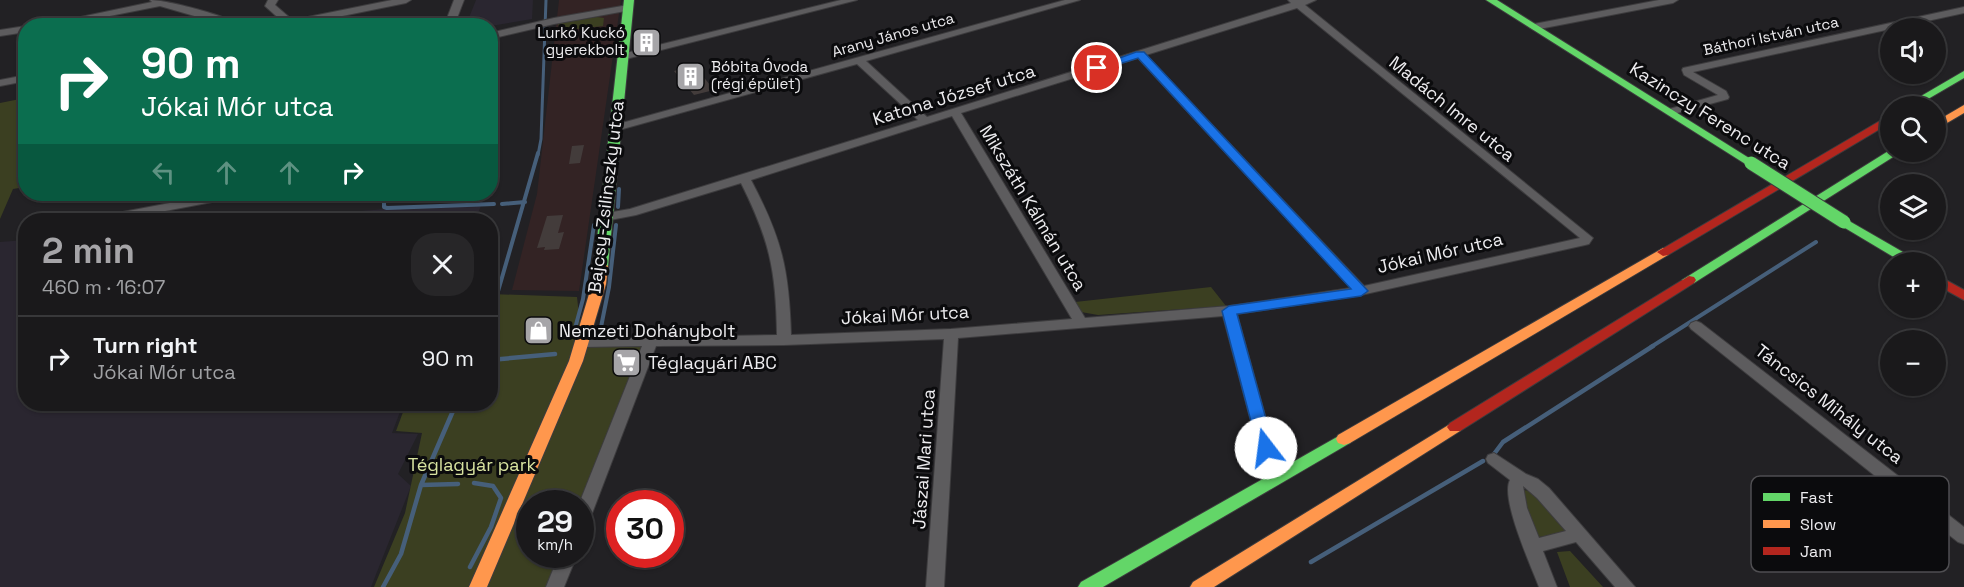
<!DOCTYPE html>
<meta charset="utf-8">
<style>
body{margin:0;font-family:"Space Grotesk",sans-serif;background:#272628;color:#f1f3f6;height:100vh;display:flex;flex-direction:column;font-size:22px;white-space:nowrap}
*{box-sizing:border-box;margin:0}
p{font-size:20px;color:#9fa0a3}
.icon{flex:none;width:33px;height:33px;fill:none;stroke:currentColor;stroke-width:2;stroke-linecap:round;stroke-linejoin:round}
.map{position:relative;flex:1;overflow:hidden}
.panel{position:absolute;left:18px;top:213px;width:480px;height:198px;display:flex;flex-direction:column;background:#1a191b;border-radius:24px;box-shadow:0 2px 4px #0004,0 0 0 2px #38383a}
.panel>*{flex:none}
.banner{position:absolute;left:18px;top:18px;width:480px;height:183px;border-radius:24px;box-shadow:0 2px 4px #0004,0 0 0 2px #38383a;background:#0b6e4f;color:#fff;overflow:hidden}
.controls{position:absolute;left:1880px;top:18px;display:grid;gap:12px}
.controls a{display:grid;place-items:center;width:66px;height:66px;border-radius:50%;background:#1a191b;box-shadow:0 2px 4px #0004,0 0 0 2px #38383a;font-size:30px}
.speed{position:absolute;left:516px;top:490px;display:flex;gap:12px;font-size:30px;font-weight:700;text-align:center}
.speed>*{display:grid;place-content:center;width:78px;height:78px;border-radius:50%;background:#1a191b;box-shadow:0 2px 4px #0004,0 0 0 2px #38383a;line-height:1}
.speed small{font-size:15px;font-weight:400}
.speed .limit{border:9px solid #d22;background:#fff;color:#111}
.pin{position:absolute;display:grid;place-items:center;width:51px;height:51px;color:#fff;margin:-26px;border:3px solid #fff;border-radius:50%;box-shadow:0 2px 6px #0007}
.me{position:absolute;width:66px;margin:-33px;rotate:345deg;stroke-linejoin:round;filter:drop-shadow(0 0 4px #0008)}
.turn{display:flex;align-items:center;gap:21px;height:126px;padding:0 24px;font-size:27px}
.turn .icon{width:78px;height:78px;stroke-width:2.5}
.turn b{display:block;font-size:42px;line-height:51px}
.lanes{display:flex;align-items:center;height:57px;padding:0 24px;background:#0003;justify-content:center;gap:30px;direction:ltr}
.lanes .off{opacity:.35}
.round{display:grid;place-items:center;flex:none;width:63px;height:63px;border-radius:24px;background:#272628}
.summary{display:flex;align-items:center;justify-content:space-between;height:102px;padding:0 24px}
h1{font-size:36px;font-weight:800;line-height:45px;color:#a6a5a8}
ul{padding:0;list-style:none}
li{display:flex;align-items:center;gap:18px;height:84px;padding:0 24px;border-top:2px solid #38383a}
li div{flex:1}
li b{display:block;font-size:22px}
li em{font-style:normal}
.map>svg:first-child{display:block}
.commercial{fill:#332324}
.built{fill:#2a2630}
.green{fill:#3b3f21}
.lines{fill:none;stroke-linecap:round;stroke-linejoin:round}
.stream-far2{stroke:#465f7a;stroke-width:3}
.stream-far1{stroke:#465f7a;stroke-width:4}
.stream{stroke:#465f7a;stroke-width:4.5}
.building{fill:#433c3b}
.street-casing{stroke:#3d3c3e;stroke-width:2}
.fast-casing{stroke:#3d3c3e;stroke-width:2}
.slow-casing{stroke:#3d3c3e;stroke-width:2}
.jam-casing{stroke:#3d3c3e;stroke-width:2}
.street{fill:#5d5c5e;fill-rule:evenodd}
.fast{fill:#63d668;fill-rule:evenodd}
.slow{fill:#ff974d;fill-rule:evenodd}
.jam{fill:#b3261e;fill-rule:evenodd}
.fast-bridge-casing{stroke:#3d3c3e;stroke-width:15;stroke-linecap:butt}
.fast-bridge{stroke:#63d668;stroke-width:13}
.route{fill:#1a73e8;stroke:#114b97;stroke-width:1.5}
.labels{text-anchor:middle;stroke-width:6;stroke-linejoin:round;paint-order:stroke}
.far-poi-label{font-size:15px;fill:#edecef;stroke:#0b0b0d;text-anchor:end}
.far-street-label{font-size:15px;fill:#edecef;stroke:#0b0b0d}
.street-label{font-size:18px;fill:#edecef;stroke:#0b0b0d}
.poi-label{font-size:18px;fill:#edecef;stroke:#0b0b0d;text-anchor:start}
.park-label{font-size:18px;fill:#d8e3a0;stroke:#0b0b0d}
.key{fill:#0b0b0d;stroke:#4f4e51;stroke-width:1.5}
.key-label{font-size:16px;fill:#edecef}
</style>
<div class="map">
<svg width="1964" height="587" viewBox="0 0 1964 587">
<rect width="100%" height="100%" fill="#222124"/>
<!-- commercial -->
<path class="commercial" d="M 559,0 L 621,0 L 579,291 L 512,290 L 537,194 Z"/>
<!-- built -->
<path class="built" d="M 476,0 L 533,0 L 532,19 L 491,26 L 466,25 Z
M 483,201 L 475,220 L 252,220 Z
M 25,240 L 26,404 L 403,404 L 392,433 L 418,434 L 398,474 L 411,486 L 371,587 L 0,587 L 0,242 Z"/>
<!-- green -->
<path class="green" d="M 597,17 L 604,18 L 603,26 L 559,31 L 558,23 Z
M 25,98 L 25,187 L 13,189 L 0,219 L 0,103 Z
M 1211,287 L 1226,306 L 1098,315 L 1081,312 L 1075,302 Z
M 491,294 L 577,297 L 582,342 L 651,341 L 580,504 L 530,504 L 530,555 L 568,555 L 555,587 L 374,587 L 405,513 L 422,433 L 396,431 L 406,404 L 490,404 Z
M 1524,490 L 1533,492 L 1567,529 L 1568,533 L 1539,537 C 1526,526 1523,506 1524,490 Z
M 1570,551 L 1603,587 L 1570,587 L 1557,552 Z"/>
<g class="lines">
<!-- stream-far2 -->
<path class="stream-far2" d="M 538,155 L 541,139 L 546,0"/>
<!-- stream-far1 -->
<path class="stream-far1" d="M 384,203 L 384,207 L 387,208 L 494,204
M 502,204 L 525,202
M 618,207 L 619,189
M 490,319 L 538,153
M 574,332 L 583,299 L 594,225
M 600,332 L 609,287 L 616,225
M 1651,347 L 1816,242"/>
<!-- stream -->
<path class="stream" d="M 490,360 L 555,354
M 1494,454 L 1503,442 L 1653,346
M 421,485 L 458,484
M 1311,562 L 1483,461
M 470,567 L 491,527 L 501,498 L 493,486 L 474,483
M 383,587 L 401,554 L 421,485 L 456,404"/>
</g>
<!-- building -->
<path class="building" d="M 694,65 L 714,90 L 694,95 L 674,71 Z
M 584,145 L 580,163 L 569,164 L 572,146 Z
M 563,215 L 558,233 L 564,232 L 559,249 L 544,250 L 545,247 L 537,248 L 547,216 Z
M 619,354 L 636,354 L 630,371 L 613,371 Z"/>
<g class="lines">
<defs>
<path id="street" d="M 150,0 C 166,0 230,16 240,26 L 229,26 L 160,6 L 59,26 L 38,26 L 152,2 Z
M 268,0 L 278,0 L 275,5 L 290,18 L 298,19 L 392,0 L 411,0 L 406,3 L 298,25 L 284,23 L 265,6 Z
M 454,0 L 464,0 L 454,26 L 444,26 Z
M 841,0 L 857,0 L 622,60 L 617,57 L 618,55 Z
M 1065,0 L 1080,0 L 866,61 L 927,117 L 1291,3 L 1288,0 L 1316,0 L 1305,5 L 1593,238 L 1589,244 L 1585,245 L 1361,295 L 1237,314 L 1274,448 L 1272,452 L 1266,454 L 1260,452 L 1258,448 L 1223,316 L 958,338 L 944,587 L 926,587 L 944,339 L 784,345 L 656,346 L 588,524 L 586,529 L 580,531 L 579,504 L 642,346 L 582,347 L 577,345 L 575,342 L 577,339 L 777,335 C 776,271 770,241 741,183 L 636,215 L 605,221 L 601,220 L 599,217 L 601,214 L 630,209 L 918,120 L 857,64 L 619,130 L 611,130 L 611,126 ZM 1297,8 L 1580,238 L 1364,286 L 1146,55 ZM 1138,58 L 1351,288 L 1229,306 L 1085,318 L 961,113 ZM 952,116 L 1072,319 L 951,329 L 791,335 C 789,269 782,239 751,180 Z
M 1659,0 L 1678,0 L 1673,3 L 1534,30 L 1529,27 L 1534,24 Z
M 628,5 L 631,6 L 631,10 L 554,24 L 490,39 L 490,33 L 554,18 Z
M 1964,7 L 1964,13 L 1693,72 L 1726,91 L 1729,97 L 1728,99 L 1670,115 L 1665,112 L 1666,110 L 1718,95 L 1684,75 L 1682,70 L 1683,68 Z
M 26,26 L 26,32 L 0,36 L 0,30 Z
M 26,75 L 26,81 L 0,86 L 0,80 Z
M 217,194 L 239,194 L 233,198 L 118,220 L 96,220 L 102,216 Z
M 1696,321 L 1701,323 L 1964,527 L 1964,544 L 1958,542 L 1691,329 L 1689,326 L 1691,323 Z
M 1494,453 L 1526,474 L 1538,479 L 1549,488 L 1635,587 L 1615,587 L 1576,542 L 1543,551 L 1557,587 L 1539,587 C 1531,566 1500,498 1510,480 L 1488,463 L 1486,459 L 1488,455 ZM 1523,486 L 1537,498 L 1566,531 L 1539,538 L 1527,508 Z
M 559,555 L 577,555 L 564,587 L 546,587 Z"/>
<path id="fast" d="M 624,0 L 634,0 L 608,266 L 601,270 L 594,266 Z
M 1486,0 L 1497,0 L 1757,163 L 1755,165 L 1747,165 Z
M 1964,71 L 1964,78 L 1916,106 L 1904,106 Z
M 1890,150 L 1901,152 L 1694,283 L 1684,283 L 1682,280 Z
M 1844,218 L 1915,259 L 1917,262 L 1902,262 L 1840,225 L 1838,222 Z
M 1344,433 L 1350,435 L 1352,439 L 1350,443 L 1103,587 L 1078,587 L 1081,582 Z"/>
<path id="slow" d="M 1964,105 L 1964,113 L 1935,130 L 1935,122 Z
M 1663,248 L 1668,249 L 1669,252 L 1668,255 L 1350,443 L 1344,445 L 1338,443 L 1336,439 L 1338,435 Z
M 601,262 L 608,266 L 606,284 L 583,361 L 487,587 L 469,587 L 569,361 L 592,284 L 594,266 Z
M 1455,421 L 1460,423 L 1463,427 L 1460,431 L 1214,587 L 1190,587 L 1193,582 Z"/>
<path id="jam" d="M 1890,115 L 1890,123 L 1668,255 L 1663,256 L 1657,252 Z
M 1935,274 L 1964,290 L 1964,300 L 1935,284 Z
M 1689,276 L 1694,277 L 1696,280 L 1694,283 L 1460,431 L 1450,431 L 1447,427 L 1450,423 Z"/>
</defs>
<!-- street casing -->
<use href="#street" class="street-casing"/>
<!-- fast casing -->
<use href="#fast" class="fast-casing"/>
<!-- slow casing -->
<use href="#slow" class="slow-casing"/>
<!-- jam casing -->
<use href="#jam" class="jam-casing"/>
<!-- street -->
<use href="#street" class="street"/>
<!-- fast -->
<use href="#fast" class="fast"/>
<!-- slow -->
<use href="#slow" class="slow"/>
<!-- jam -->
<use href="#jam" class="jam"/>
<defs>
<path id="fast-bridge" d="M 1751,163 L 1844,222"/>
</defs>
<!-- fast-bridge casing -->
<use href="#fast-bridge" class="fast-bridge-casing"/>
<!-- fast-bridge -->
<use href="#fast-bridge" class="fast-bridge"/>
</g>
<!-- route -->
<path class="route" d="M 1136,52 L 1144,52 L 1368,291 L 1361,296 L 1237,314 L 1274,448 L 1272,452 L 1260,452 L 1258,448 L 1222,311 L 1229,306 L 1351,289 L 1138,58 L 1097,71 L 1092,68 Z"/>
<!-- icons -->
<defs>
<symbol id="building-square" viewBox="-11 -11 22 22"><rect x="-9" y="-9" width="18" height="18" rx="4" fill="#a6a5a8" stroke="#0b0b0d"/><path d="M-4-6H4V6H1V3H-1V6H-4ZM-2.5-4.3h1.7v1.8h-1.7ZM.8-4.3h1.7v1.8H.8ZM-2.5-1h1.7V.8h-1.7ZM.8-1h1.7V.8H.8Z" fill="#fff"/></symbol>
<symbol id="shop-square" viewBox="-11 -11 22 22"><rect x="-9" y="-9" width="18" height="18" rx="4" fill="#a6a5a8" stroke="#0b0b0d"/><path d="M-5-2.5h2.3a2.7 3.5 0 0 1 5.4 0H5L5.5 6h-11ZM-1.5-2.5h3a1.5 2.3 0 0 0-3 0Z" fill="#fff"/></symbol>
<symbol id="supermarket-square" viewBox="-11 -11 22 22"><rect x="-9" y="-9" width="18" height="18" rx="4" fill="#a6a5a8" stroke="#0b0b0d"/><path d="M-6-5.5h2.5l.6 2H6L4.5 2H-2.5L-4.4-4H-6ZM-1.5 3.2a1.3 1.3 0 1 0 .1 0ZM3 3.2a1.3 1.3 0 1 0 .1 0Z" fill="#fff"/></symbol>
</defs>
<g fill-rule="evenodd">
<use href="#building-square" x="630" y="26" width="33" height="33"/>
<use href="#building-square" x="674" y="60" width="33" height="33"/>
<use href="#shop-square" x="522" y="314" width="33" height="33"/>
<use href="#supermarket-square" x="610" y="346" width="33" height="33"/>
</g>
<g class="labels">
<!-- far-poi labels -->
<g class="far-poi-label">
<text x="625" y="38">Lurkó Kuckó<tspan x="625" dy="17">gyerekbolt</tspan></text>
<text x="711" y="72" text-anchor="start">Bóbita Óvoda<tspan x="711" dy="17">(régi épület)</tspan></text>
</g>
<!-- far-street labels -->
<g class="far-street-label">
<text transform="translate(893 35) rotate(-16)" y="5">Arany János utca</text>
<text transform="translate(1771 36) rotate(-12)" y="5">Báthori István utca</text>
</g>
<!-- street labels -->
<g class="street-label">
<text transform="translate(954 95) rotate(-17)" y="6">Katona József utca</text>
<text transform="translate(1452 109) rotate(39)" y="6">Madách Imre utca</text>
<text transform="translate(1710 116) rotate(32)" y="6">Kazinczy Ferenc utca</text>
<text transform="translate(606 197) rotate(-83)" y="6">Bajcsy-Zsilinszky utca</text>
<text transform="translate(1033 208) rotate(59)" y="6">Mikszáth Kálmán utca</text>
<text transform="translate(1440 253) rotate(-13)" y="6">Jókai Mór utca</text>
<text transform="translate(905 315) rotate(-3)" y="6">Jókai Mór utca</text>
<text transform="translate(1829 404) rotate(38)" y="6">Táncsics Mihály utca</text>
<text transform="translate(924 459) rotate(-86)" y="6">Jászai Mari utca</text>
</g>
<!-- poi labels -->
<g class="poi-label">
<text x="559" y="337">Nemzeti Dohánybolt</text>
<text x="648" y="369">Téglagyári ABC</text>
</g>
<!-- park labels -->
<g class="park-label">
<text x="472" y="471">Téglagyár park</text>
</g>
</g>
<!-- legend -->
<rect x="1751" y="476" width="198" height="96" rx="9" class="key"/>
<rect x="1763" y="493" width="27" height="8" fill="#63d668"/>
<rect x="1763" y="520" width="27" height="8" fill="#ff974d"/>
<rect x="1763" y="547" width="27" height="8" fill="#b3261e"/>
<g class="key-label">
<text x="1800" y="503">Fast</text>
<text x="1800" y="530">Slow</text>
<text x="1800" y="557">Jam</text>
</g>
</svg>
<div class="controls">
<a><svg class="icon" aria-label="sound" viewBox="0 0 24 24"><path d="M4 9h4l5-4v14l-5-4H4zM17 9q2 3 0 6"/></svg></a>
<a><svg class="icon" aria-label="search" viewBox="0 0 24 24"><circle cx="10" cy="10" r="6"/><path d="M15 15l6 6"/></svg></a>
<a><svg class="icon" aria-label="layers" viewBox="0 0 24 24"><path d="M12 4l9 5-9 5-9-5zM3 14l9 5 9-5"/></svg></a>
<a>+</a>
<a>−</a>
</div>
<div class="speed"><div>29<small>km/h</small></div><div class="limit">30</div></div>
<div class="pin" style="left:1097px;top:68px;background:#d93025"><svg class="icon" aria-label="arrive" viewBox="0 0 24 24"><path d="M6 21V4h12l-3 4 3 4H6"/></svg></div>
<svg class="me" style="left:1266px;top:448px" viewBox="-20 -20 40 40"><circle r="19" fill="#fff"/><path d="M0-13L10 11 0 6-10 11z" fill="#1a73e8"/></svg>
<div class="banner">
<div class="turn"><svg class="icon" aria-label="right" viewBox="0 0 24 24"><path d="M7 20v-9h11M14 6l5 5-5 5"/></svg><div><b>90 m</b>Jókai Mór utca</div></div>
<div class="lanes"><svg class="icon off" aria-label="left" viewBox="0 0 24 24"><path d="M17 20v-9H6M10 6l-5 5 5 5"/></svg><svg class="icon off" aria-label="ahead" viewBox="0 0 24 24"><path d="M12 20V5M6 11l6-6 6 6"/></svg><svg class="icon off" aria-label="ahead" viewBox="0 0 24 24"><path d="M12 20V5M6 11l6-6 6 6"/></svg><svg class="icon" aria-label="right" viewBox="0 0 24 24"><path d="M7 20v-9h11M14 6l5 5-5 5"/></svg></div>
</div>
<section class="panel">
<div class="summary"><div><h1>2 min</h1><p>460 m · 16:07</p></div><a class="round"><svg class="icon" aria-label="close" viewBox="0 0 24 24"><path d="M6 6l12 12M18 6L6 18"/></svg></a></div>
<ul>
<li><svg class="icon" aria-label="right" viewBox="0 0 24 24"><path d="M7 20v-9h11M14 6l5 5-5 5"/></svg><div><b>Turn right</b><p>Jókai Mór utca</p></div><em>90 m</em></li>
</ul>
</section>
</div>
